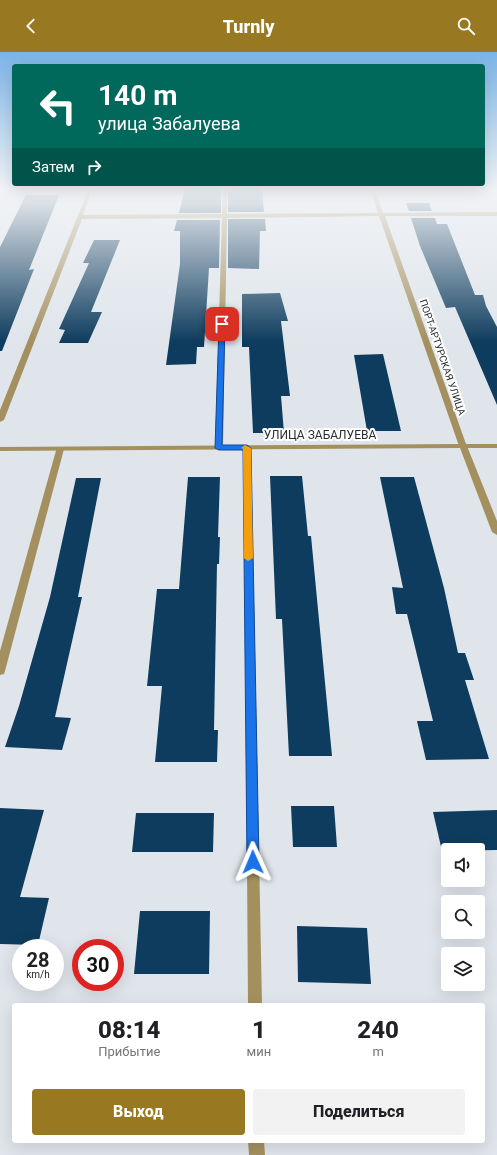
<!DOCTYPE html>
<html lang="ru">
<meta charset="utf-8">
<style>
body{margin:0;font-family:Roboto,sans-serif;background:#f2f2f2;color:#202124;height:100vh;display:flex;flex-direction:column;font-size:15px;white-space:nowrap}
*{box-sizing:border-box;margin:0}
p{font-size:13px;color:#757577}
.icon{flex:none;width:22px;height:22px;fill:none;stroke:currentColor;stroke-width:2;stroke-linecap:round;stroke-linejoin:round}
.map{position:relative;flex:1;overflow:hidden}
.drawer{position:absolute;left:12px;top:951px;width:473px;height:140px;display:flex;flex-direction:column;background:#fff;border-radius:4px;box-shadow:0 4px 16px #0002}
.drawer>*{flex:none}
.top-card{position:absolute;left:12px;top:12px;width:473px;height:122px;border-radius:4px;box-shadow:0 4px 16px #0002;background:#00695c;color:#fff;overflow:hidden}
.controls{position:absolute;left:441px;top:791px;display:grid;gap:8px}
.controls a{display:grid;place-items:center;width:44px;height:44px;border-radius:4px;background:#fff;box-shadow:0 4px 16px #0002;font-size:20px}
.speed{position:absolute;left:12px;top:887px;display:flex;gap:8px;font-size:20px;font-weight:700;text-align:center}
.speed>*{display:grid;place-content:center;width:52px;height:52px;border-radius:50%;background:#fff;box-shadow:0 4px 16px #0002;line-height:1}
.speed small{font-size:10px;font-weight:400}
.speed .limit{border:6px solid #d22;background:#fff;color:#111}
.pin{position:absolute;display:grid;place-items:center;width:34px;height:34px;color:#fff;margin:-17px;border-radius:8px;box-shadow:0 2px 6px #0006}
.me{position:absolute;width:44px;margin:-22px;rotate:359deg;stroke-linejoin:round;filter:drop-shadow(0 0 3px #0008)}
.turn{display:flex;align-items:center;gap:14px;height:84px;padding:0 20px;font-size:18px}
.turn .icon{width:52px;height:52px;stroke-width:2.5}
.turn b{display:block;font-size:28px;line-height:34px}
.then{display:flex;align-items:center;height:38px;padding:0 20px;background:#0003;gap:8px;font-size:15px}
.eta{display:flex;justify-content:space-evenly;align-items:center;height:68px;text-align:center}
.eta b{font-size:24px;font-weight:800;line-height:28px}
.action{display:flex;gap:8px;margin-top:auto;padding:8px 20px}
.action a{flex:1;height:46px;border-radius:4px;background:#987821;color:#fff;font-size:16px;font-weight:800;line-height:46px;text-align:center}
.action a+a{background:#f2f2f2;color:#202124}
header{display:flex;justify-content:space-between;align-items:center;height:52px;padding:0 20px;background:#987821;color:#fff;font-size:18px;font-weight:800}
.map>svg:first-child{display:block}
.building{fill:#0e3c5e}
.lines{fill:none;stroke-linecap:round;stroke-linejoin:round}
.minor{fill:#a4905f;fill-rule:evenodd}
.tertiary{fill:#a4905f;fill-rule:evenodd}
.route{fill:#1a73e8;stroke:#114b97}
.slow{fill:#f59e0b}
.labels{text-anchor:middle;stroke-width:4;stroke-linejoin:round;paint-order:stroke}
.far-street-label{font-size:10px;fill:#2a2d2f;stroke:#fff}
.street-label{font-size:12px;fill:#2a2d2f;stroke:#fff}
</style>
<header><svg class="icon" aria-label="back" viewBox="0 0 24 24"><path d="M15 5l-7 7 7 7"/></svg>Turnly<svg class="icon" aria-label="search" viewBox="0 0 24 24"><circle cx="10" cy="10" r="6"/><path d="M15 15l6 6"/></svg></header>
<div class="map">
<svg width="497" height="1103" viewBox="0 0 497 1103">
<rect width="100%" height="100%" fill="#dfe5eb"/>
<!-- building -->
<path class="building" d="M 237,136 L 262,136 L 264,160 L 228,160 L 228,138 L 237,138 Z
M 185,137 L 221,138 L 221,161 L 179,161 Z
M 26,143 L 59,143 L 29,218 L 34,217 L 2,299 L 0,299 L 0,195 Z
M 406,151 L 429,151 L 432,159 L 409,159 Z
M 411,166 L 435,166 L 437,172 L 447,172 L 475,243 L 483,243 L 486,254 L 497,275 L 497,353 L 455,255 L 446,256 L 420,194 Z
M 228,167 L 265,167 L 266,179 L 260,179 L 259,217 L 228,216 Z
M 177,168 L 220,168 L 219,216 L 209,216 L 204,295 L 197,295 L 196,312 L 166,313 L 180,212 L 180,179 L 174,179 Z
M 94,188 L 120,188 L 91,260 L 102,260 L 88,291 L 59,291 L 65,278 L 59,277 L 89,211 L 83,211 Z
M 280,241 L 288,269 L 281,269 L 290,344 L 281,344 L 284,381 L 253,381 L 249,295 L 242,295 L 242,242 Z
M 383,302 L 401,379 L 367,379 L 354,303 Z
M 270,424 L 302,424 L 308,484 L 311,484 L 332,704 L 289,704 L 282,567 L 276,567 Z
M 188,425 L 220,425 L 218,485 L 220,485 L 219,512 L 217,512 L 214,678 L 218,678 L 217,710 L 155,710 L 162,634 L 147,634 L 157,537 L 179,537 Z
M 380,425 L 414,425 L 444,536 L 458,601 L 465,601 L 474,628 L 465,628 L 489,707 L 426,708 L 417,669 L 433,669 L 407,562 L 396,562 L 392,535 L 403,536 Z
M 76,426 L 101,426 L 78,545 L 82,545 L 55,665 L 71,666 L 62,698 L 5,695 L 19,654 L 50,545 Z
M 291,754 L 334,754 L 337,795 L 293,795 Z
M 0,756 L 44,758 L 20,845 L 49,846 L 38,893 L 0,892 Z
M 497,758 L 497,798 L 442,799 L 433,760 Z
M 136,761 L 214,761 L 213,800 L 132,800 Z
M 140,859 L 210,859 L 209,922 L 134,922 Z
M 297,874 L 367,876 L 371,932 L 298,930 Z"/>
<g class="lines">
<!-- minor -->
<path class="minor" d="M 89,136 L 93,136 L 83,163 L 222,162 L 223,136 L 227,136 L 227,162 L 378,161 L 370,136 L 374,136 L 383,161 L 497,160 L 497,164 L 385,164 L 466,392 L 497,392 L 497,396 L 463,396 L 459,394 L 379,164 L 227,166 L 223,396 L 219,398 L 215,396 L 222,166 L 82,167 L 4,368 L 0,370 L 0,358 Z
M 244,393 L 247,393 L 251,395 L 262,953 L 248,953 Z
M 57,395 L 60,395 L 64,397 L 5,619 L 4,622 L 0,623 L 0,599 Z
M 248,1089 L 264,1089 L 265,1103 L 249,1103 Z"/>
<!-- tertiary -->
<path class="tertiary" d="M 463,392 L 467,394 L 497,469 L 497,483 L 492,480 L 460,396 L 0,399 L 0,395 Z"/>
</g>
<!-- sky -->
<linearGradient id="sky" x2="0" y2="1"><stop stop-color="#7bb4e7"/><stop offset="0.47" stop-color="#f1f3f6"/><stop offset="1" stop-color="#f1f3f6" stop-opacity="0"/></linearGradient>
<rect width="497" height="290" fill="url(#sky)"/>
<!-- route -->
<path class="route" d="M 222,270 L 225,272 L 222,393 L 247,393 L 251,396 L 259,810 L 257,813 L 253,814 L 248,813 L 247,810 L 243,398 L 219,398 L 215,396 L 219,272 Z"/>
<!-- slow -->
<path class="slow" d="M 245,393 L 251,396 L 253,506 L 248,509 L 244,506 L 243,397 L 241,396 Z"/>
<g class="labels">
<!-- far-street labels -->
<g class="far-street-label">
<text transform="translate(443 305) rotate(71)" y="4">ПОРТ-АРТУРСКАЯ УЛИЦА</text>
</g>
<!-- street labels -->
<g class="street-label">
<text x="320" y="387">УЛИЦА ЗАБАЛУЕВА</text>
</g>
</g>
</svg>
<div class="controls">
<a><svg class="icon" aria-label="sound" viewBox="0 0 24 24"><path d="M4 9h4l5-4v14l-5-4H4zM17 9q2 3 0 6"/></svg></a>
<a><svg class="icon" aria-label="search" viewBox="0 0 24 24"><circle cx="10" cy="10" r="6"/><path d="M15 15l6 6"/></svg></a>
<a><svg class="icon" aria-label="layers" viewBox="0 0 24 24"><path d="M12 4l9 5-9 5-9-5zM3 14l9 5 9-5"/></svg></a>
</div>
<div class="speed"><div>28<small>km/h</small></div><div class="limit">30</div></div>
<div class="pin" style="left:222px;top:272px;background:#d93025"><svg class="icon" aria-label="arrive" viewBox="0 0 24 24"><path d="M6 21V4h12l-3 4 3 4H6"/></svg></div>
<svg class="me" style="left:253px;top:810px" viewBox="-20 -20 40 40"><path d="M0-17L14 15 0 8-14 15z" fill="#1a73e8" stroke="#fff" stroke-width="4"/></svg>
<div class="top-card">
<div class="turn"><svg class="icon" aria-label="left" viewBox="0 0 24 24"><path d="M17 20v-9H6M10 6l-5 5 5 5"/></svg><div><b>140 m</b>улица Забалуева</div></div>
<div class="then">Затем<svg class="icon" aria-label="right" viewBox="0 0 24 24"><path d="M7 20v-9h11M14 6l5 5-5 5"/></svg></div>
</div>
<section class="drawer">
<div class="eta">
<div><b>08:14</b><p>Прибытие</p></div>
<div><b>1</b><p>мин</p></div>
<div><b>240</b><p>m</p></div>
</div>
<div class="action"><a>Выход</a><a>Поделиться</a></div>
</section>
</div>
